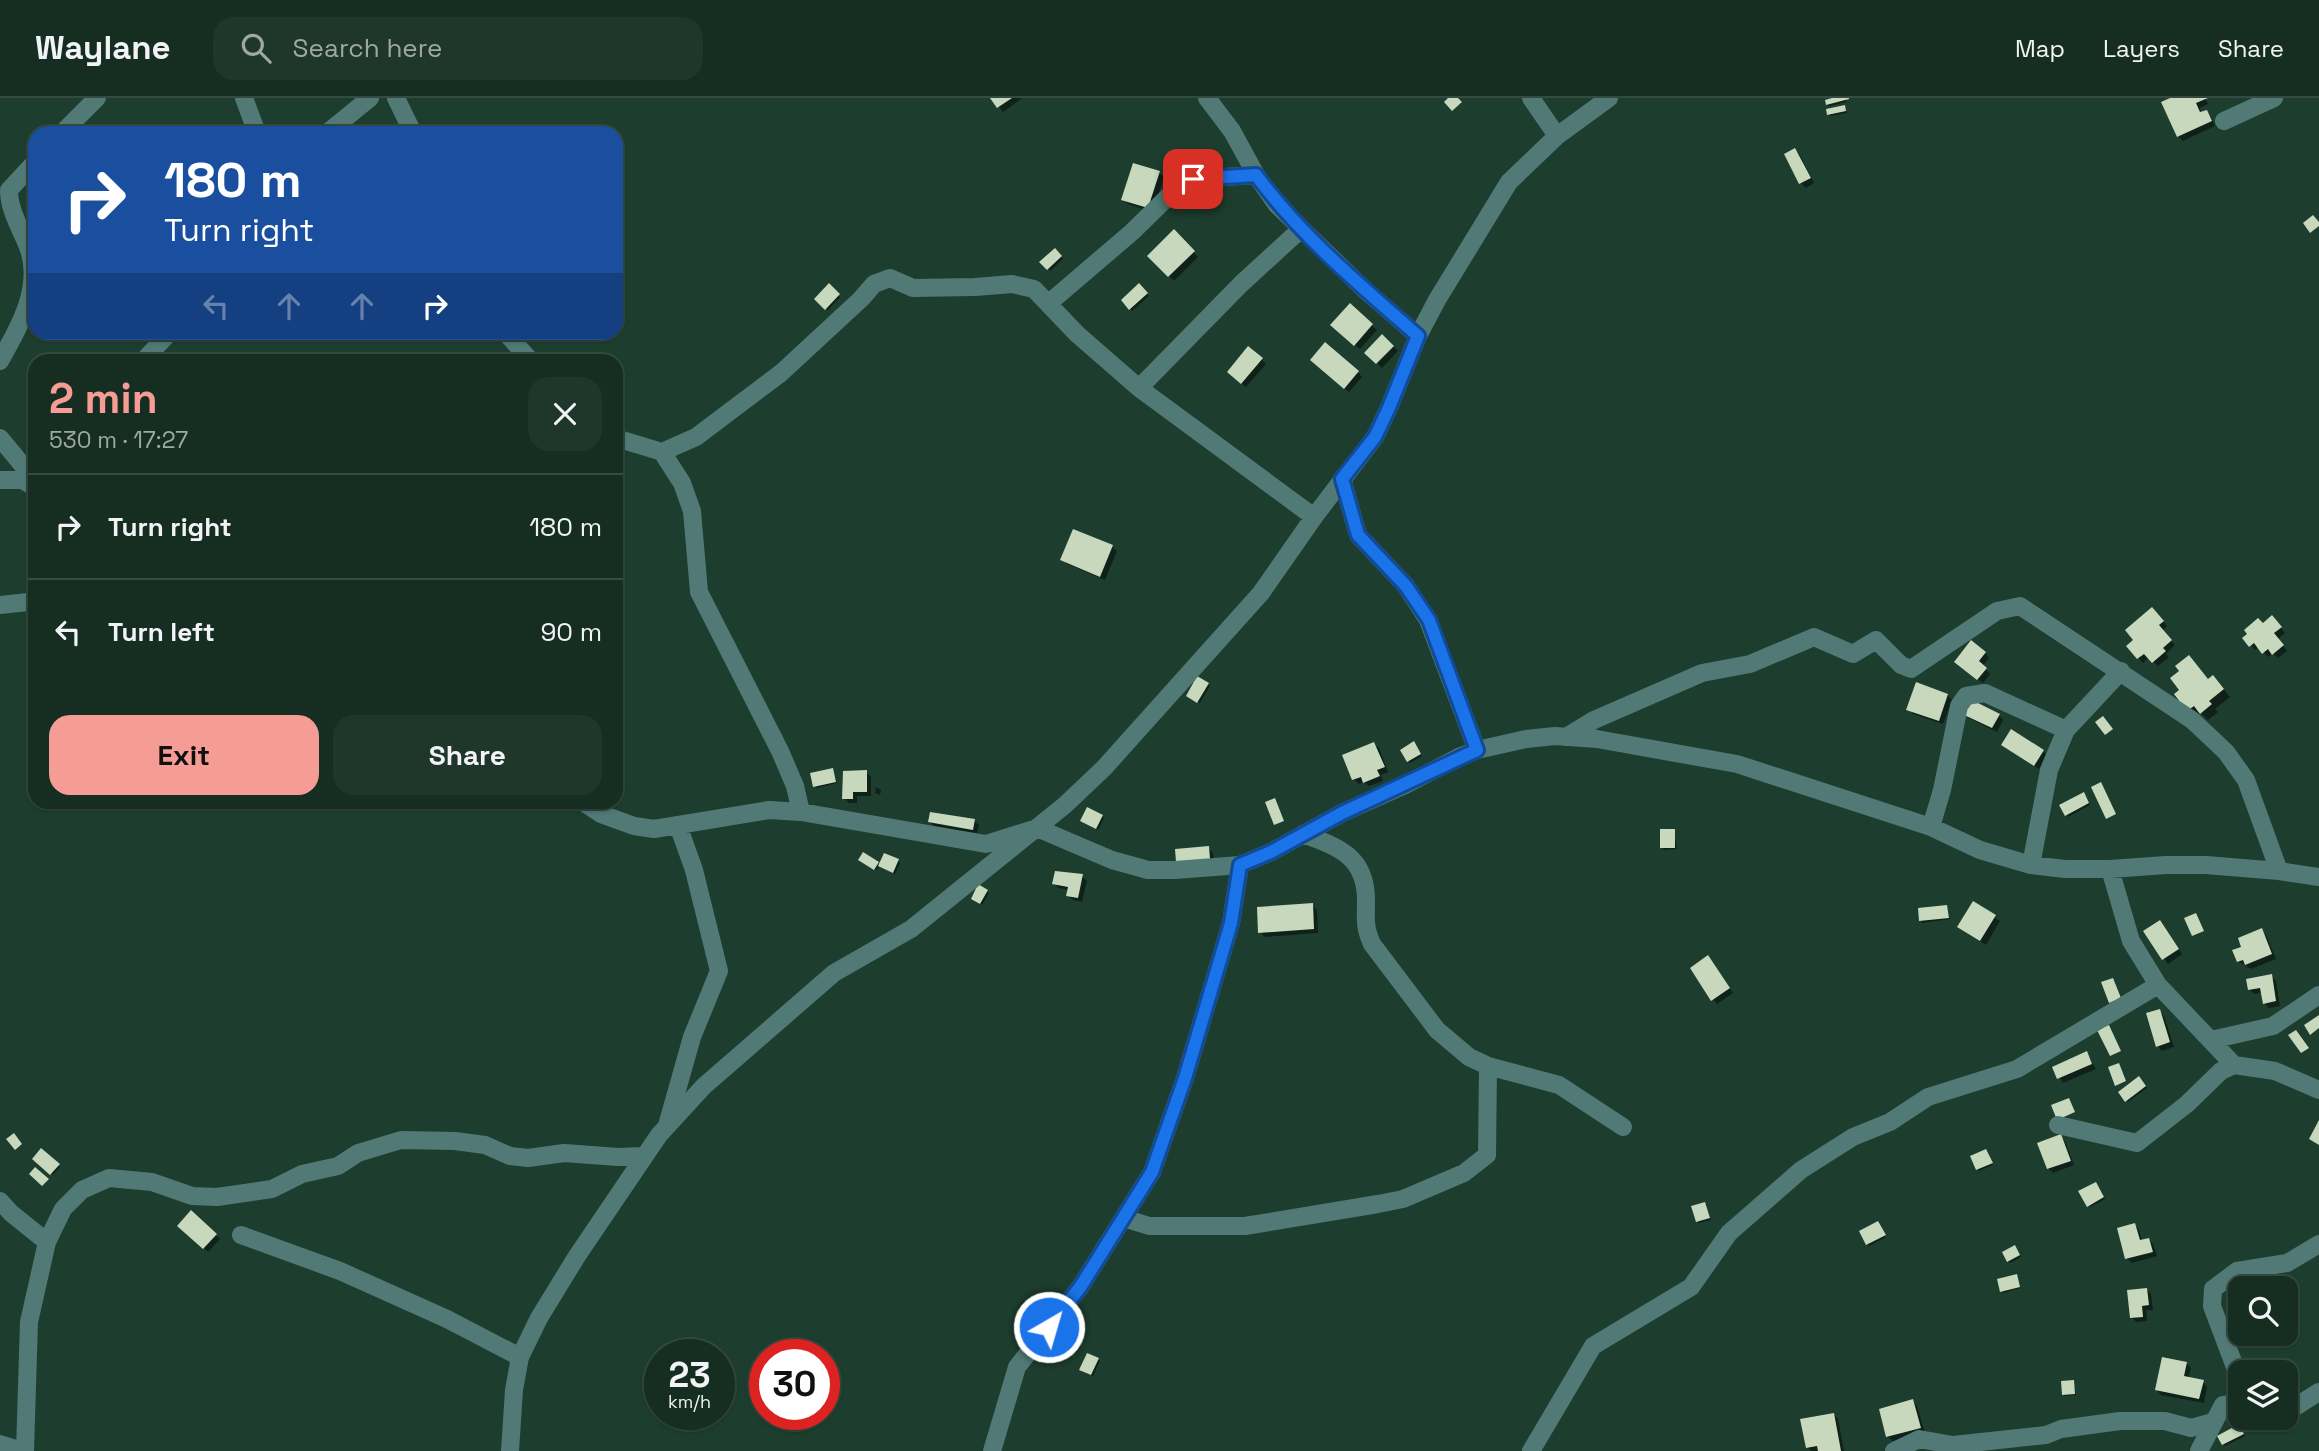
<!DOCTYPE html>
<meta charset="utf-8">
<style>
body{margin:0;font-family:"Space Grotesk",sans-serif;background:#1f362a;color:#f1f3f6;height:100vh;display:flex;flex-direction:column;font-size:26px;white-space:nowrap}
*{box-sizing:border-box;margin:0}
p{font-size:23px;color:#9ea8a5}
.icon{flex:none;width:38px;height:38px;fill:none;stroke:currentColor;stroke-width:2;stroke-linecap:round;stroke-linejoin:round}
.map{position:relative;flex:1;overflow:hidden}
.side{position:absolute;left:28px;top:256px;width:595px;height:455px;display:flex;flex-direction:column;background:#162e22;border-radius:21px;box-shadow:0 2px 5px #0004,0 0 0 2px #354a40}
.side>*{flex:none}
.hud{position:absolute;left:28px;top:28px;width:595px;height:214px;border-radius:21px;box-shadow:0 2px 5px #0004,0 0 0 2px #354a40;background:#1a4fa0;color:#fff;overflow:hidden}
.buttons{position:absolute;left:2228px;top:1178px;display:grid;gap:14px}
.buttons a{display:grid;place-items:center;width:70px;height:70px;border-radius:14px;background:#162e22;box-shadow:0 2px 5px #0004,0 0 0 2px #354a40;font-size:35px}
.speed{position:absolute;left:644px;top:1241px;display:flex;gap:14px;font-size:35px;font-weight:700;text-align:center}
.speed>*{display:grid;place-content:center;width:91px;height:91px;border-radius:50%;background:#162e22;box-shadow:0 2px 5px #0004,0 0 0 2px #354a40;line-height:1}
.speed small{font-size:18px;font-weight:400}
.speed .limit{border:10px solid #d22;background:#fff;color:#111}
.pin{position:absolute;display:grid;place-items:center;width:60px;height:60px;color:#fff;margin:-30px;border-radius:14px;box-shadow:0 4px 10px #0006}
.me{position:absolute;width:77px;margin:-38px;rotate:38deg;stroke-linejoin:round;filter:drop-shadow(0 0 5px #0008)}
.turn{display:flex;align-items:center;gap:24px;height:147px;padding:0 21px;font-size:32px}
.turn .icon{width:91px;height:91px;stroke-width:2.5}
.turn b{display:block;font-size:49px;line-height:60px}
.lanes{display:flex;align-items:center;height:66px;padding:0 21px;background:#0003;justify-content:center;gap:35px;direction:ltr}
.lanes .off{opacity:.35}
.round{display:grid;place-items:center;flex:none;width:74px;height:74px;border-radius:21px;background:#1f362a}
.overview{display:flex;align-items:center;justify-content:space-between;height:119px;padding:0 21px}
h1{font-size:42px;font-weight:800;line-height:52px;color:#f59c95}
.action{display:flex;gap:14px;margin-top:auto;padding:14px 21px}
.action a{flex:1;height:80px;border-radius:21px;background:#f59c95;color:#111;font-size:28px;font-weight:800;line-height:80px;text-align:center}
.action a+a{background:#1f362a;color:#f1f3f6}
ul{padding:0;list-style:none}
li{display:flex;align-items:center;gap:21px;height:105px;padding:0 21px;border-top:2px solid #354a40}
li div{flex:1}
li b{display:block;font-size:26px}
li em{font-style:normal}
header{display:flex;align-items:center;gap:42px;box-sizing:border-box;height:98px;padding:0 35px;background:#162e22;border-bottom:2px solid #354a40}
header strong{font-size:33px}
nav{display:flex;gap:38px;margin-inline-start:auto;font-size:24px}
.search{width:490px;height:63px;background:#1f362a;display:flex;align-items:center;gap:18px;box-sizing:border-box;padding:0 24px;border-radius:21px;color:#9ea8a5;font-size:26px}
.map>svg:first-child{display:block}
.shadow{fill:#0007}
.building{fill:#c7d8bc}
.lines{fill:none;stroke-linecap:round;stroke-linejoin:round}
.minor{stroke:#517a76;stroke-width:18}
.route-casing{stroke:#114b97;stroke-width:18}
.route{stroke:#1a73e8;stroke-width:12}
</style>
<header>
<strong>Waylane</strong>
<div class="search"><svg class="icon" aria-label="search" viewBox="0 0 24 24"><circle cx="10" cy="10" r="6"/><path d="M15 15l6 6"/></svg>Search here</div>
<nav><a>Map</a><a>Layers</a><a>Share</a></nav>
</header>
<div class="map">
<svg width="2319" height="1353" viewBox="0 0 2319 1353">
<rect width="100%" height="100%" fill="#1d3e2e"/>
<!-- shadow -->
<path class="shadow" d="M 992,0 L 1021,0 L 1021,1 L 1003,14 Z
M 1840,0 L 1845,0 L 1846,4 L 1829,8 L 1827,6 Z
M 2174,0 L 2205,0 L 2208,6 L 2200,10 L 2202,16 L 2206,14 L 2211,19 L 2215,28 L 2183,43 L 2178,38 Z
M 1844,9 L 1847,15 L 1830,18 L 1829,16 Z
M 1795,52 L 1800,57 L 1814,85 L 1806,90 L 1801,85 L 1786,57 Z
M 1159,75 L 1164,79 L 1153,114 L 1128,106 L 1123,101 Z
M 1174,133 L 1198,159 L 1174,183 L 1149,158 Z
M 1055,152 L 1063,161 L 1050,173 L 1042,164 Z
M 829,188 L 840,199 L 828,212 L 816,201 Z
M 1139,188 L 1149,198 L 1132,213 L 1123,203 Z
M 1350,207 L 1377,232 L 1360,251 L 1337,231 Z
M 1382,238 L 1398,253 L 1382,270 L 1366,255 Z
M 1261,261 L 1266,266 L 1246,289 L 1233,279 Z
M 1317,267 L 1358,274 L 1362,279 L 1349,294 Z
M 1112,449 L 1117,453 L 1105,482 L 1067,466 L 1062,462 Z
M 2152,512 L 2167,528 L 2162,533 L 2175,547 L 2166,556 L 2169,559 L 2158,568 L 2149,559 L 2143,565 L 2128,549 L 2136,542 Z
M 2277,524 L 2285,535 L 2278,541 L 2287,553 L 2278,560 L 2273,555 L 2268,559 L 2259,549 L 2255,552 L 2251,547 Z
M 1985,555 L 1989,560 L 1983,568 L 1990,576 L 1983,585 L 1961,568 Z
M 2181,573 L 2220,587 L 2230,599 L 2215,611 L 2218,614 L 2208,622 L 2201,615 L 2195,619 L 2188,612 L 2182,593 Z
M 1208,586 L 1210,588 L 1200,605 L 1190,599 Z
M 1947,597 L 1952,602 L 1943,626 L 1913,616 L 1908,611 Z
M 1964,615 L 1999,617 L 2003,622 L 1997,634 L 1969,620 Z
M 1374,646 L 1379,650 L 1388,674 L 1381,677 L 1383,683 L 1369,688 L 1364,684 L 1359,686 L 1354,681 Z
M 1415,647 L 1422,658 L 1410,665 L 1408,663 Z
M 2008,651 L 2043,653 L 2048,658 L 2039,671 Z
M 832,672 L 837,685 L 817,690 L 815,688 Z
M 866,674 L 871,679 L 871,698 L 857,698 L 857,705 L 849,705 L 844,700 Z
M 876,689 L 881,692 L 880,697 L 875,695 Z
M 2085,698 L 2090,707 L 2068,719 L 2067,717 Z
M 1102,718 L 1104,720 L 1098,732 L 1084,724 Z
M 974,723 L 979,727 L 977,735 L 935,729 L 930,724 Z
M 1674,732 L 1677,751 L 1664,752 L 1662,750 Z
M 1209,750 L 1213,755 L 1214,765 L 1182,768 Z
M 862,763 L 878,765 L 881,767 L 898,763 L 900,765 L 895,776 L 880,767 L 876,772 Z
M 1082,778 L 1087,783 L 1082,804 L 1073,802 L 1068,797 L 1069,792 L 1059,790 L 1054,786 Z
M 987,793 L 989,795 L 982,807 L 975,803 Z
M 1973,805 L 2000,823 L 1986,847 L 1959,829 Z
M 1312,807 L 1317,812 L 1318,835 L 1265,839 L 1260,834 Z
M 1947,809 L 1950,821 L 1922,825 L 1921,823 Z
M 2164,829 L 2182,856 L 2168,866 L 2146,834 Z
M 2261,832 L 2266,837 L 2276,861 L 2251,871 L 2238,863 L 2243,850 Z
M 1712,864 L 1733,895 L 1717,906 L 1713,901 Z
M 2271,878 L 2276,883 L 2280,908 L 2269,910 L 2264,905 L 2263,894 L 2254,896 L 2249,891 Z
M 2159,913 L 2164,918 L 2174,949 L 2162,953 L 2158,948 Z
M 2087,956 L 2096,971 L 2063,985 L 2054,970 Z
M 2139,980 L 2147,990 L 2128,1004 L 2120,994 Z
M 2060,1038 L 2065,1043 L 2074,1067 L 2053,1075 L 2048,1070 Z
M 41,1052 L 60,1069 L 53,1077 L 34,1060 Z
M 1988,1055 L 1993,1067 L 1979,1073 L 1977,1071 Z
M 2098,1088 L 2105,1101 L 2090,1109 L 2088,1108 Z
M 1705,1105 L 1711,1122 L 1699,1125 L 1697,1123 Z
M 191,1115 L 220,1141 L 208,1154 L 179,1128 Z
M 1880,1127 L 1886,1139 L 1869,1148 L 1867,1146 Z
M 2135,1127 L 2139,1132 L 2142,1143 L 2149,1142 L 2153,1146 L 2157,1158 L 2132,1165 L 2127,1160 Z
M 2017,1151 L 2021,1159 L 2010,1165 L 2008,1163 Z
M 2016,1178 L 2020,1190 L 2003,1195 L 2002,1193 Z
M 2147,1192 L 2151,1196 L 2153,1212 L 2146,1212 L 2147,1223 L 2136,1224 L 2131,1219 Z
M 1098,1261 L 1100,1263 L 1093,1278 L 1083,1274 Z
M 2186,1265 L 2191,1270 L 2188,1281 L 2203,1284 L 2207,1289 L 2204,1305 L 2161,1297 L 2157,1292 Z
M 2073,1284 L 2076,1297 L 2065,1298 L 2063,1296 Z
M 1913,1303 L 1917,1308 L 1925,1335 L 1893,1343 L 1888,1339 L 1881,1312 Z
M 1833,1316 L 1838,1321 L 1844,1353 L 1811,1353 L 1807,1349 Z
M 2241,1330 L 2245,1338 L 2225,1348 L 2223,1346 Z"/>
<!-- building -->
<path class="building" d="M 990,0 L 1012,0 L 997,10 Z
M 1448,0 L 1458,0 L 1462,4 L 1452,13 L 1444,4 Z
M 1832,0 L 1849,0 L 1849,1 L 1826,7 L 1825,2 Z
M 2170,0 L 2208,0 L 2196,5 L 2200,14 L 2207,12 L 2212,23 L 2177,39 L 2161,4 Z
M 1845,7 L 1846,13 L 1827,17 L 1826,11 Z
M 1795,50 L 1811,80 L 1799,86 L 1784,56 Z
M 1133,65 L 1160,73 L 1148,110 L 1121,102 Z
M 2313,117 L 2319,124 L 2319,128 L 2310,135 L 2303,125 Z
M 1174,131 L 1195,153 L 1168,179 L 1147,158 Z
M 1055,150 L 1062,158 L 1047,172 L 1039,164 Z
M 829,185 L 840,196 L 825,212 L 814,201 Z
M 1139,185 L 1148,195 L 1129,212 L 1121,202 Z
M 1350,205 L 1373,226 L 1354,248 L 1330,227 Z
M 1382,236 L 1394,248 L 1376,266 L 1364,255 Z
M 1325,244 L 1359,273 L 1344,291 L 1310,262 Z
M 1248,248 L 1263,260 L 1241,286 L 1227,274 Z
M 1073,431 L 1113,447 L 1100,479 L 1060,462 Z
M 2152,509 L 2164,523 L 2159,527 L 2172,542 L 2163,550 L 2166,553 L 2152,565 L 2144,556 L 2137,561 L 2126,548 L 2133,542 L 2125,532 Z
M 2272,517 L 2282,529 L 2274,535 L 2284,547 L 2272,557 L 2268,551 L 2262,556 L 2254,545 L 2249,549 L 2242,540 L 2247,536 L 2244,532 L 2258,520 L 2263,525 Z
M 1971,542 L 1986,554 L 1979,563 L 1987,570 L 1977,582 L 1954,564 Z
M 2189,557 L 2208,581 L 2213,577 L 2224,591 L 2209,603 L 2212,606 L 2200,616 L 2194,608 L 2187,613 L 2174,596 L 2179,592 L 2170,580 L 2179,573 L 2175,568 Z
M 1197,578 L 1209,585 L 1197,605 L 1186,598 Z
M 1916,584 L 1948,596 L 1939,623 L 1906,612 Z
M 1970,601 L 2000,616 L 1992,630 L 1962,616 Z
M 2103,618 L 2113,631 L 2105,637 L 2095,624 Z
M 2011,631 L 2044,652 L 2034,668 L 2001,647 Z
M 1414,643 L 1421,656 L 1407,664 L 1400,652 Z
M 1374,644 L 1385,669 L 1377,672 L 1380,678 L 1363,685 L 1361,679 L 1352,682 L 1342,657 Z
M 833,670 L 836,684 L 813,689 L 810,675 Z
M 867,672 L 867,694 L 853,694 L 853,701 L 842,701 L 843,673 Z
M 2101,684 L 2116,716 L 2106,721 L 2091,689 Z
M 2084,694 L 2089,705 L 2065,718 L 2059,707 Z
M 1275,700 L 1284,723 L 1274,727 L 1265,704 Z
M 1087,709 L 1103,717 L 1096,731 L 1080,723 Z
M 930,714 L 975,721 L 973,732 L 928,724 Z
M 1660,731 L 1675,731 L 1675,750 L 1660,750 Z
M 1209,748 L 1210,761 L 1176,764 L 1175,751 Z
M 863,754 L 879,764 L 874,772 L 858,762 Z
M 884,755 L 899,761 L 893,775 L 878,768 Z
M 1055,773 L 1083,776 L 1078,800 L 1066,798 L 1068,789 L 1052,786 Z
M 978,786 L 988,792 L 980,806 L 971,801 Z
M 1973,803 L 1996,817 L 1980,843 L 1957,829 Z
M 1313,805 L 1314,831 L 1258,835 L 1257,809 Z
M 1947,807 L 1949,820 L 1919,823 L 1918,810 Z
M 2196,815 L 2204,833 L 2192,838 L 2184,820 Z
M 2160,822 L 2179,851 L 2162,862 L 2143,833 Z
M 2262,830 L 2272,856 L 2245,867 L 2243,862 L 2237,864 L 2232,852 L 2241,849 L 2238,840 Z
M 1708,857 L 1730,890 L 1711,903 L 1690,870 Z
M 2272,876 L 2276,903 L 2263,906 L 2260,890 L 2248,892 L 2246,881 Z
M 2113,880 L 2121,900 L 2109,905 L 2101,884 Z
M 2160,911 L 2170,944 L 2156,949 L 2146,915 Z
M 2319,917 L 2319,930 L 2310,937 L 2304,927 Z
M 2109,927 L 2121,953 L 2110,958 L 2097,932 Z
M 2296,932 L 2309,950 L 2301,955 L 2288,937 Z
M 2087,953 L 2092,966 L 2057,981 L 2052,969 Z
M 2119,965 L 2126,983 L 2115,988 L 2108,969 Z
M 2139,978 L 2146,988 L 2125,1004 L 2118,994 Z
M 2069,1000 L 2075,1014 L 2057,1022 L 2051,1007 Z
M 2319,1022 L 2319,1047 L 2309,1041 Z
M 14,1035 L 22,1046 L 15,1052 L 6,1041 Z
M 2061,1036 L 2071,1063 L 2047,1071 L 2037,1045 Z
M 41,1050 L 60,1066 L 50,1077 L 32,1061 Z
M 1986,1051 L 1993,1065 L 1976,1072 L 1970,1058 Z
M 35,1069 L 49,1081 L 42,1088 L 29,1076 Z
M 2096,1084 L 2104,1099 L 2087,1109 L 2078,1093 Z
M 1705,1104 L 1710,1120 L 1696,1124 L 1691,1108 Z
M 191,1112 L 217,1136 L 203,1151 L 177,1128 Z
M 1878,1123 L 1886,1137 L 1866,1147 L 1859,1133 Z
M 2135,1125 L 2140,1142 L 2149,1140 L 2153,1154 L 2125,1161 L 2117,1130 Z
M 2015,1147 L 2020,1157 L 2007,1164 L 2002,1154 Z
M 2017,1176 L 2020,1189 L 2000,1194 L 1997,1181 Z
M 2147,1190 L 2149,1207 L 2142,1208 L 2143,1219 L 2130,1220 L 2127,1192 Z
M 1087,1255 L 1099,1260 L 1091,1277 L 1079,1272 Z
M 2162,1259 L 2187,1264 L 2184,1278 L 2204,1282 L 2199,1301 L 2155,1292 Z
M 2074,1282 L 2075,1296 L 2062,1297 L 2061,1283 Z
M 2291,1286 L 2297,1297 L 2286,1304 L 2286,1289 Z
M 1913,1301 L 1921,1330 L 1886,1339 L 1879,1311 Z
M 1834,1315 L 1841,1353 L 1818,1353 L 1817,1348 L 1806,1350 L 1800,1321 Z
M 2239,1326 L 2244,1336 L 2222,1347 L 2217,1338 Z"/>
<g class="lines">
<!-- minor -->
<path class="minor" d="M 244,0 L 257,35
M 396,0 L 413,35
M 1207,0 L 1232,33 L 1256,77 L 1277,107 L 1365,192 L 1418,238
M 1531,0 L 1557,38
M 2224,23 L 2274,0
M 62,35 L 97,0
M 327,35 L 370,0
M 1049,205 L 1132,134 L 1179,88 L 1193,81 L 1256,77
M 505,234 L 530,262
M 144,262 L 170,234
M 0,263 C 19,230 43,188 28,149 C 20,129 9,112 9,92 L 35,64
M 1139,290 L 1241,186 L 1301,131
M 0,340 L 29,375
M 616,340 L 662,354 L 682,385 L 692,413 L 699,494 L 780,653 L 795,688 L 801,714
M 662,354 L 696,339 L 781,275 L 861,201 L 874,186 L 890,180 L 913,190 L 975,189 L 1012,186 L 1034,191 L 1077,236 L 1139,290 L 1314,419
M 1342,381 L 1358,437 L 1406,488 L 1428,522 L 1477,652
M 0,382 L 22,382 L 35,389
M 0,507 L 28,504 L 35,500
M 1566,639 L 1594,622 L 1702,575 L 1750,566 L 1814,539 L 1853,556 L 1876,542 L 1901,567 L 1911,571 L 1997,513 L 2020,508 L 2192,622 L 2226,654 L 2246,682 L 2279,773
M 583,704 L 601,716 L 634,728 L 654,731 L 769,712 L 801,714 L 986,746 L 1037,730 L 1112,762 L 1148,772 L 1175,772 L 1240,767 L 1271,754 L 1342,715 L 1405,687 L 1459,659 L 1477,652 L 1526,641 L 1555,638 L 1597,641 L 1737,666 L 1931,729 L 1980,752 L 2031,767 L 2065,771 L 2110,771 L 2166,767 L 2206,767 L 2279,773 L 2319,779
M 1931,729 L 1942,692 L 1959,608 L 1966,598 L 1985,595 L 2066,632
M 1303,736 C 1339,749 1366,759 1366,802 C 1366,822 1364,828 1372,846 L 1437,932 L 1469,959 L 1488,968 L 1559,987 L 1623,1029
M 2031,767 L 2049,672 L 2066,632 L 2121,573
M 2110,771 L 2131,843 L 2158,887 L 2234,967
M 2211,942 L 2273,928 L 2319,897
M 668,1024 L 692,939 L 719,873 L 694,772 L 678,727
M 2058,1027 L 2137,1045 L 2187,1006 L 2221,973 L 2234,967 L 2275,973 L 2319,992
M 0,1103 L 11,1115 L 47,1144
M 1124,1120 L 1149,1128 L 1245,1128 L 1378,1106 L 1403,1101 L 1464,1075 L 1487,1057 L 1488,968
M 241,1137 L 340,1173 L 447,1221 L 520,1259
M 2240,1288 L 2235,1269 L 2212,1208 L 2213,1191 L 2237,1173 L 2287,1165 L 2319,1146
M 2286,1310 L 2295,1309 L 2319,1294
M 0,1346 L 22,1353
M 25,1353 L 29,1224 L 47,1144 L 63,1111 L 82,1092 L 109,1080 L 152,1084 L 192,1098 L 217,1099 L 272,1091 L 302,1076 L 338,1068 L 358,1055 L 401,1042 L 455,1043 L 485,1047 L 510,1058 L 528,1060 L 564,1055 L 618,1059 L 644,1058
M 510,1353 L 514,1292 L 520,1259 L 539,1220 L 577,1158 L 659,1037 L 704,988 L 834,875 L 911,831 L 1065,707 L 1104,670 L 1261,495 L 1314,419 L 1375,339 L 1388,312 L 1418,238 L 1437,202 L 1509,84 L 1557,38 L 1609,0
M 992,1353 L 1017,1269 L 1081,1188 L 1152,1074 L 1185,980 L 1231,825 L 1240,767
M 1531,1353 L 1593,1248 L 1691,1189 L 1729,1135 L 1801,1072 L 1853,1039 L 1890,1024 L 1928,999 L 2017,971 L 2158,887
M 1894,1353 L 1919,1341 L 1953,1347 L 2046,1337 L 2061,1331 L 2120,1323 L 2165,1323 L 2191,1330 L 2213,1324
M 2199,1353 L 2223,1307 L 2240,1304"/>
</g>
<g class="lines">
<defs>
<path id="route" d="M 1049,1229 L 1081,1188 L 1152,1074 L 1185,980 L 1231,825 L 1240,767 L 1271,754 L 1342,715 L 1477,652 L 1429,522 L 1406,488 L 1358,437 L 1342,381 L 1375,339 L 1388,312 L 1418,238 C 1361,188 1301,138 1256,77 L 1193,81"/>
</defs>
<!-- route casing -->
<use href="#route" class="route-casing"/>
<!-- route -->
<use href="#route" class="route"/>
</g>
</svg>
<div class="buttons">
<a><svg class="icon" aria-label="search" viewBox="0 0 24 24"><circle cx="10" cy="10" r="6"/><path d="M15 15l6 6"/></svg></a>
<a><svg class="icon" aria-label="layers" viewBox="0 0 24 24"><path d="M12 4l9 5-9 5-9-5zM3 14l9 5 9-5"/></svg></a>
</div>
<div class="speed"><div>23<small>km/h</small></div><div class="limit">30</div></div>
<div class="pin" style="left:1193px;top:81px;background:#d93025"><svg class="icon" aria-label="arrive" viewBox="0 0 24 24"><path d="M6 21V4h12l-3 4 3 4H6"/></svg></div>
<svg class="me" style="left:1049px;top:1229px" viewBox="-20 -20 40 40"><circle r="17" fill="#1a73e8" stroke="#fff" stroke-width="3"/><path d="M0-11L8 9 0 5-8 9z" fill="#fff"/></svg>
<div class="hud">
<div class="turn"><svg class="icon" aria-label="right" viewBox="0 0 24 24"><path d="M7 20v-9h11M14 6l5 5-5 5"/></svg><div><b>180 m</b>Turn right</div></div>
<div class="lanes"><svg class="icon off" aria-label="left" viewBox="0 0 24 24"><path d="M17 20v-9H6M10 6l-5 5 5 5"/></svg><svg class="icon off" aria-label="ahead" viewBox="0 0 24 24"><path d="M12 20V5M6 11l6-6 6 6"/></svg><svg class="icon off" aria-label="ahead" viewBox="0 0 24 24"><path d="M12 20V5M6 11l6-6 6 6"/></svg><svg class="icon" aria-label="right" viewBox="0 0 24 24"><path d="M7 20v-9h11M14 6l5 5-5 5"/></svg></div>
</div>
<section class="side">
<div class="overview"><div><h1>2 min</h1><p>530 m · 17:27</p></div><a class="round"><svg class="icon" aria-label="close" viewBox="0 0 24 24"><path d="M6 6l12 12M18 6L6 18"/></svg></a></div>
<ul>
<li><svg class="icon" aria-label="right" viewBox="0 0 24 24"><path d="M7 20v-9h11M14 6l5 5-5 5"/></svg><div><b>Turn right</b></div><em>180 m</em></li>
<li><svg class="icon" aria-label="left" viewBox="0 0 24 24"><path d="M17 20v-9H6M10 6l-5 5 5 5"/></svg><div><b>Turn left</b></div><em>90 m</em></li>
</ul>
<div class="action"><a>Exit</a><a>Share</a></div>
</section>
</div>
